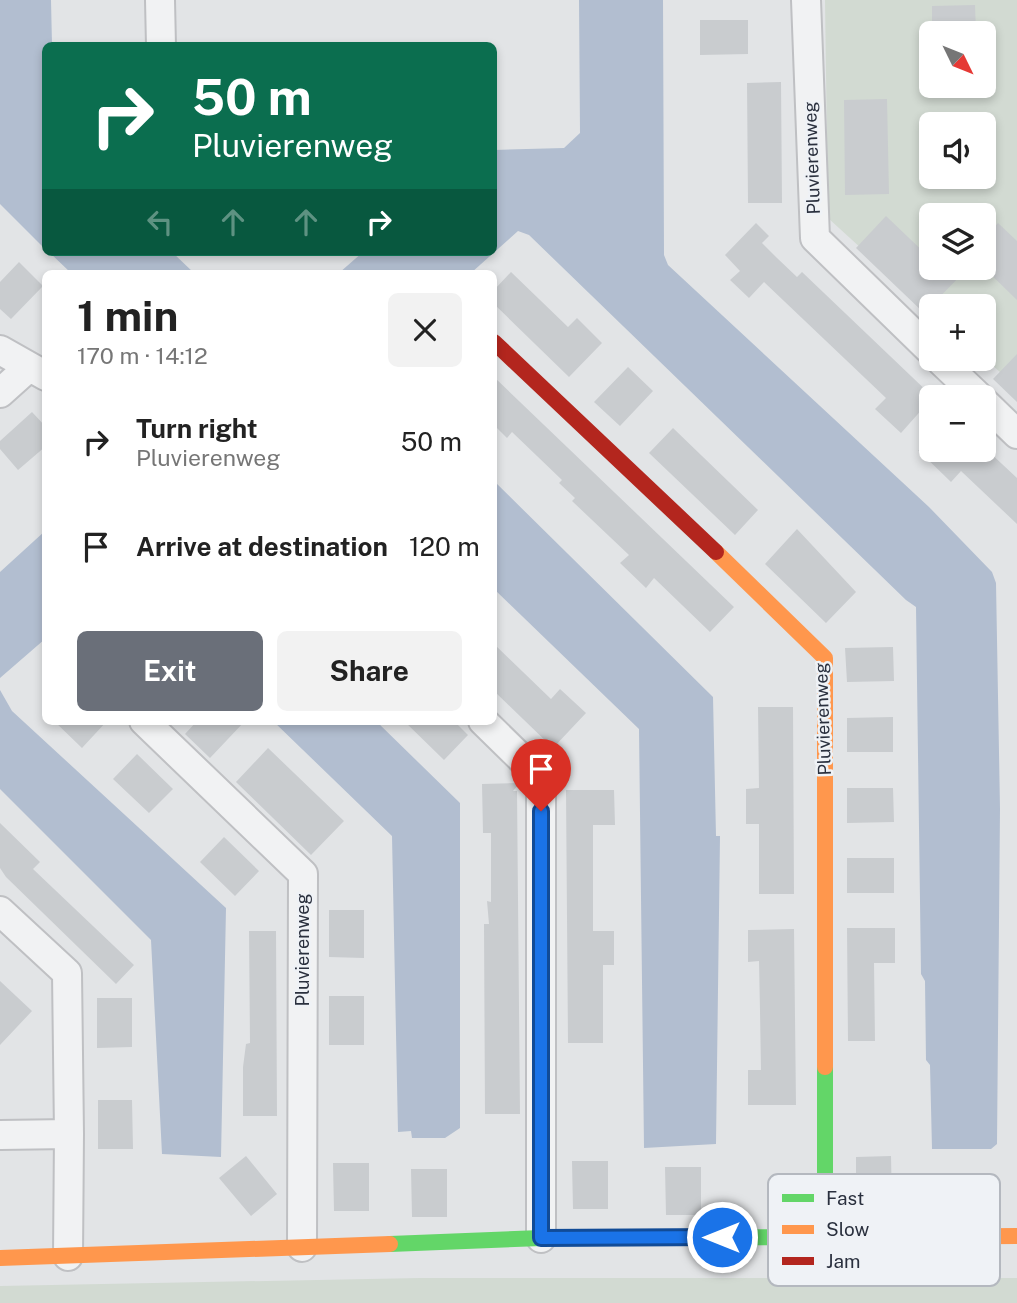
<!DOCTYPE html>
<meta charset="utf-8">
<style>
body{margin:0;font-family:"Public Sans",sans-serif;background:#f2f2f2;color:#222;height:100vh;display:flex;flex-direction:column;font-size:26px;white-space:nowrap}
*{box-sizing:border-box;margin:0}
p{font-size:23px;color:#767676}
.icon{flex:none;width:38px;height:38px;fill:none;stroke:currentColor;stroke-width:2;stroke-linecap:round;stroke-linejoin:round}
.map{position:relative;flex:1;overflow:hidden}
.sheet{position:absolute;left:42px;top:270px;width:455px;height:455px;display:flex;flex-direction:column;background:#fff;border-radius:10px;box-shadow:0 4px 10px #0003}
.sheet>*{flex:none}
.guide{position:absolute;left:42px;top:42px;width:455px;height:214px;border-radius:10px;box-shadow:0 4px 10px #0003;background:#0b6e4f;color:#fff;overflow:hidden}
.needle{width:46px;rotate:133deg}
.fabs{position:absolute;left:919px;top:21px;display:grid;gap:14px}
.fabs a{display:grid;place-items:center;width:77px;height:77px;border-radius:10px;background:#fff;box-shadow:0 4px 10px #0003;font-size:35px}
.pin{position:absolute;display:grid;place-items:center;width:60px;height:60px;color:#fff;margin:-72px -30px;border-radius:50% 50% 50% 0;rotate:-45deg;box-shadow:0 0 7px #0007}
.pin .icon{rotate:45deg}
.me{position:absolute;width:77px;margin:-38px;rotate:270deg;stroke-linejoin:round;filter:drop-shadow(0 0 5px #0008)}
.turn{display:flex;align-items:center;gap:24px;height:147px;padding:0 35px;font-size:32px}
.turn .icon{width:91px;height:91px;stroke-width:2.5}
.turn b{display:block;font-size:49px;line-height:60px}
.lanes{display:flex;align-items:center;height:66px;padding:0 35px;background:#0003;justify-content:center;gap:35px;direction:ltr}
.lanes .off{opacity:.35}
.round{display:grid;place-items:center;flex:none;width:74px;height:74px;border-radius:10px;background:#f2f2f2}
.summary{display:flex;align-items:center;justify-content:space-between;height:119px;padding:0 35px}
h1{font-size:42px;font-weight:700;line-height:52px}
.primary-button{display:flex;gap:14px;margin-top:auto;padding:14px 35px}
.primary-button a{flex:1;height:80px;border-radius:10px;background:#6a6f79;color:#fff;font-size:28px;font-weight:700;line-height:80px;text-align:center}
.primary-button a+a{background:#f2f2f2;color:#222}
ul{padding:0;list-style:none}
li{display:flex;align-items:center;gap:21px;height:105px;padding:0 35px}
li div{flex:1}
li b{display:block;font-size:26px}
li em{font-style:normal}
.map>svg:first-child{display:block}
.green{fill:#d2dad2;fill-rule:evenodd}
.water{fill:#b2bed0}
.building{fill:#c9cccf}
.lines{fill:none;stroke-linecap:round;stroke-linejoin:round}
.street-casing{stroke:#bfc0c3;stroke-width:32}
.street{stroke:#f1f2f3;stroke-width:28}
.fast{stroke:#63d668;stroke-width:16}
.slow{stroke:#ff974d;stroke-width:16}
.jam{stroke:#b3261e;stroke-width:16}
.route-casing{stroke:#114b97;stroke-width:18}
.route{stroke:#1a73e8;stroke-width:12}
.labels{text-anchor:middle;stroke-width:5;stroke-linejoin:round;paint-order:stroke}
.street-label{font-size:18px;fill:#2a303e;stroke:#eff2f6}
.key{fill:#eff2f6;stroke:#b4b8bf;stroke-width:2}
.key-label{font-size:19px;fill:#2a303e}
</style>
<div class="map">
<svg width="1017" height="1303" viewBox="0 0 1017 1303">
<rect width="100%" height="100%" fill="#e2e4e6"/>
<!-- green -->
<path class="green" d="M 825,0 L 1017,0 L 1017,387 L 984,358 L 984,306 L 931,306 L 931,312 L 828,218 ZM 931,33 L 984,33 L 984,86 L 931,86 ZM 931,124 L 984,124 L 984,177 L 931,177 ZM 931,215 L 984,215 L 984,268 L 931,268 Z
M 419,1278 L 1017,1278 L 1017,1303 L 0,1303 L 0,1286 Z"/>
<!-- water -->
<path class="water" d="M 0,0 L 51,0 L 52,45 L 46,46 L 45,249 L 0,204 Z
M 579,0 L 663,0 L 664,255 L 668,265 L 929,507 L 992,572 L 996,583 L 1000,809 L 997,1144 L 991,1149 L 932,1149 L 930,1065 L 926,1060 L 925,981 L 921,974 L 916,607 L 906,600 L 529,235 L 518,231 L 471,273 L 339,273 L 363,252 L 494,252 L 494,150 L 564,148 L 580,133 Z
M 49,252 L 172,252 L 194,273 L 71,273 Z
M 494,481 L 713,697 L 716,836 L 720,836 L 716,1144 L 644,1148 L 639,729 L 494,589 Z
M 45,531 L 45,639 L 0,678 L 0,572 Z
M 0,690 L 12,711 L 226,908 L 221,1157 L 162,1154 L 151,940 L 0,789 Z
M 273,721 L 376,721 L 460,803 L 460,1128 L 445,1138 L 412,1138 L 411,1131 L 398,1132 L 392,836 Z"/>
<!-- building -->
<path class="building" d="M 975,5 L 976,33 L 932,33 L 932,6 Z
M 700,20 L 748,20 L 748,54 L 700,55 Z
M 781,82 L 782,203 L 748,203 L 747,83 Z
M 887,99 L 889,194 L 845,195 L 844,100 Z
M 886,216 L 931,259 L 931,268 L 968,268 L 924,313 L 856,248 Z
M 756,223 L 769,236 L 762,243 L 777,258 L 797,277 L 802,272 L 933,397 L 901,433 L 875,409 L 886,398 L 764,282 L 749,298 L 730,280 L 740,271 L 725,255 Z
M 998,223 L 1017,241 L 1017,300 L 984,268 L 984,238 Z
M 19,262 L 43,286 L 11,319 L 0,309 L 0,282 Z
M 511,272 L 568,327 L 577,318 L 602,343 L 569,377 L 494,304 L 494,290 Z
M 1017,354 L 1017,402 L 993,379 Z
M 628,367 L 653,391 L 620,426 L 594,402 Z
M 494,377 L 734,607 L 710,632 L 654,578 L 646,588 L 620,563 L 629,555 L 572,501 L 575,498 L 559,483 L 562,480 L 512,432 L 507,438 L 494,425 Z
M 32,412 L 46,427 L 46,446 L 18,470 L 0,449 L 0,441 Z
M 673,428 L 758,510 L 735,535 L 649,453 Z
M 918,450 L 987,450 L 1017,478 L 1017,524 L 961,471 L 951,482 Z
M 797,529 L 856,592 L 826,623 L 765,564 Z
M 494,644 L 551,699 L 560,689 L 586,713 L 553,748 L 494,691 Z
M 893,647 L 894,681 L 847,682 L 845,648 Z
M 758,707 L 793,707 L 794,894 L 759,894 L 759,824 L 746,824 L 746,789 L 759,788 Z
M 893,717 L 893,752 L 847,752 L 847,718 Z
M 54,721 L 107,721 L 82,748 Z
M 197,721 L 245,721 L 210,758 L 185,734 Z
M 404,721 L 454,721 L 468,735 L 444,760 Z
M 268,748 L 344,821 L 311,855 L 236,782 Z
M 137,754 L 173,789 L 149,813 L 113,779 Z
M 520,783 L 513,791 L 517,791 L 520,1114 L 485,1114 L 484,924 L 489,924 L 487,901 L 491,902 L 491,833 L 483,833 L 482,784 Z
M 847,788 L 893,788 L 894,822 L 847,823 Z
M 566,790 L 614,790 L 615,825 L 593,825 L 593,931 L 614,931 L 614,965 L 603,965 L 603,1043 L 568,1043 Z
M 0,823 L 40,862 L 33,869 L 134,965 L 116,984 L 6,877 L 0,868 Z
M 224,837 L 259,871 L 235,896 L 200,862 Z
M 847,858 L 894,858 L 894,893 L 847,893 Z
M 329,910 L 364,910 L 364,958 L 329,957 Z
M 847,928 L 895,928 L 895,963 L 874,963 L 875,1041 L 848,1041 Z
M 794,929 L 796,1105 L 748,1105 L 748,1070 L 761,1070 L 760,1011 L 759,961 L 748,962 L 748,930 Z
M 249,931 L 276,931 L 277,1116 L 243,1116 L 243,1067 L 246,1044 L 250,1043 Z
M 0,981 L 32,1011 L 0,1045 Z
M 329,996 L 364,996 L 364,1045 L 329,1045 Z
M 97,998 L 132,998 L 132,1047 L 97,1048 Z
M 98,1100 L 132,1100 L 133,1149 L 98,1149 Z
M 246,1156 L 277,1194 L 251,1216 L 219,1178 Z
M 891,1156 L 892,1204 L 856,1205 L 856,1157 Z
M 572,1161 L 608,1161 L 608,1209 L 573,1209 Z
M 333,1163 L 369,1163 L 369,1211 L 334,1211 Z
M 665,1167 L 701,1167 L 701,1215 L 666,1215 Z
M 411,1169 L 447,1169 L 447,1217 L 412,1217 Z"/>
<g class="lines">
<defs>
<path id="street" d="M 160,0 L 161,46
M 806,0 L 815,238 L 931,351
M 0,350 L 46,376
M 939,359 L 979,397
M 0,393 L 29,367
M 984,402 L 1017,434
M 144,721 L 303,874 L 302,1247
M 483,721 L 533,770 L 541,785 L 541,1238
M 0,911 L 67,973 L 69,1134
M 0,1135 L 69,1134 L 68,1256"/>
</defs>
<!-- street casing -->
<use href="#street" class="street-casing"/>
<!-- street -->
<use href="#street" class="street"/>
<!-- fast -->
<path class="fast" d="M 825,1067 L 825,1237
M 390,1244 L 541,1238 L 881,1237"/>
<!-- slow -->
<path class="slow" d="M 716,552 L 825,658 L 825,1067
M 881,1237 L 1017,1236
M 0,1258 L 390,1244"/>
<!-- jam -->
<path class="jam" d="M 494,342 L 716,552"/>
</g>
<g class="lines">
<defs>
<path id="route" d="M 541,811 L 541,1238 L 722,1237"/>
</defs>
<!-- route casing -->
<use href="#route" class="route-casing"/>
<!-- route -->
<use href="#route" class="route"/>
</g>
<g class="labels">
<!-- street labels -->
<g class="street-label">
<text transform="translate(812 158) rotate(-92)" y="6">Pluvierenweg</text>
<text transform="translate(823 719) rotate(-92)" y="6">Pluvierenweg</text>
<text transform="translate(303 950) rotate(-90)" y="6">Pluvierenweg</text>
</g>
</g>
<!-- legend -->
<rect x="768" y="1174" width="232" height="112" rx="10" class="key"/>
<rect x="782" y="1194" width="32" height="8" fill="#63d668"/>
<rect x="782" y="1225" width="32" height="9" fill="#ff974d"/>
<rect x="782" y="1257" width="32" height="8" fill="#b3261e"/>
<g class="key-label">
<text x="826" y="1205">Fast</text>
<text x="826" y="1236">Slow</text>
<text x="826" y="1268">Jam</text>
</g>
</svg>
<div class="fabs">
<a><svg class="needle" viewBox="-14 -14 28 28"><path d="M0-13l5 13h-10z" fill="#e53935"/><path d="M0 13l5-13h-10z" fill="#767676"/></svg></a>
<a><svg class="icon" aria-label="sound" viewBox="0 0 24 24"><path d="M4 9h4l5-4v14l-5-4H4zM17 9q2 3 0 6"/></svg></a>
<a><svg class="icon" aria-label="layers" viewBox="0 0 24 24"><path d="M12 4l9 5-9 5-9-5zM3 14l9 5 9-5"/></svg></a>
<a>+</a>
<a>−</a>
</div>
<div class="pin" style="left:541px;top:811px;background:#d93025"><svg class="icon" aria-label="arrive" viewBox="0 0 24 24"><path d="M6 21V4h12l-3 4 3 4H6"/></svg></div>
<svg class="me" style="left:722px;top:1237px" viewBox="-20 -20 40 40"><circle r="17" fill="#1a73e8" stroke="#fff" stroke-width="3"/><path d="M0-11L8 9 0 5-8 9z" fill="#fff"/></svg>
<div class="guide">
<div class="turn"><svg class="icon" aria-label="right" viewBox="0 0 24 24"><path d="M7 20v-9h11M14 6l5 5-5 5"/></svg><div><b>50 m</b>Pluvierenweg</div></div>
<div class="lanes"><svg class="icon off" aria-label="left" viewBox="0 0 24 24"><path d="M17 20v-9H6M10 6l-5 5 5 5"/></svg><svg class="icon off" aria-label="ahead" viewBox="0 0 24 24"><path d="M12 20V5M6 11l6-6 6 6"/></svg><svg class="icon off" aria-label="ahead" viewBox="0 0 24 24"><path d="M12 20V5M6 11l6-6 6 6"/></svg><svg class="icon" aria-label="right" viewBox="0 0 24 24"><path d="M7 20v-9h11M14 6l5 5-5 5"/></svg></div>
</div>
<section class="sheet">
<div class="summary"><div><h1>1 min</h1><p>170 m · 14:12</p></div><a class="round"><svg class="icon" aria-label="close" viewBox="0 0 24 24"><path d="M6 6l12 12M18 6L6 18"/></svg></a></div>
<ul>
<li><svg class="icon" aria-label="right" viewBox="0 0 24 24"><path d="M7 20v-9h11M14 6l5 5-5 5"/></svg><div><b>Turn right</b><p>Pluvierenweg</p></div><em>50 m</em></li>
<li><svg class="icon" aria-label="arrive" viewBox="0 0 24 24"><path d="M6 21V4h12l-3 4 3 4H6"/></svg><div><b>Arrive at destination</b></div><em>120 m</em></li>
</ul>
<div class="primary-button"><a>Exit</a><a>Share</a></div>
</section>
</div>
